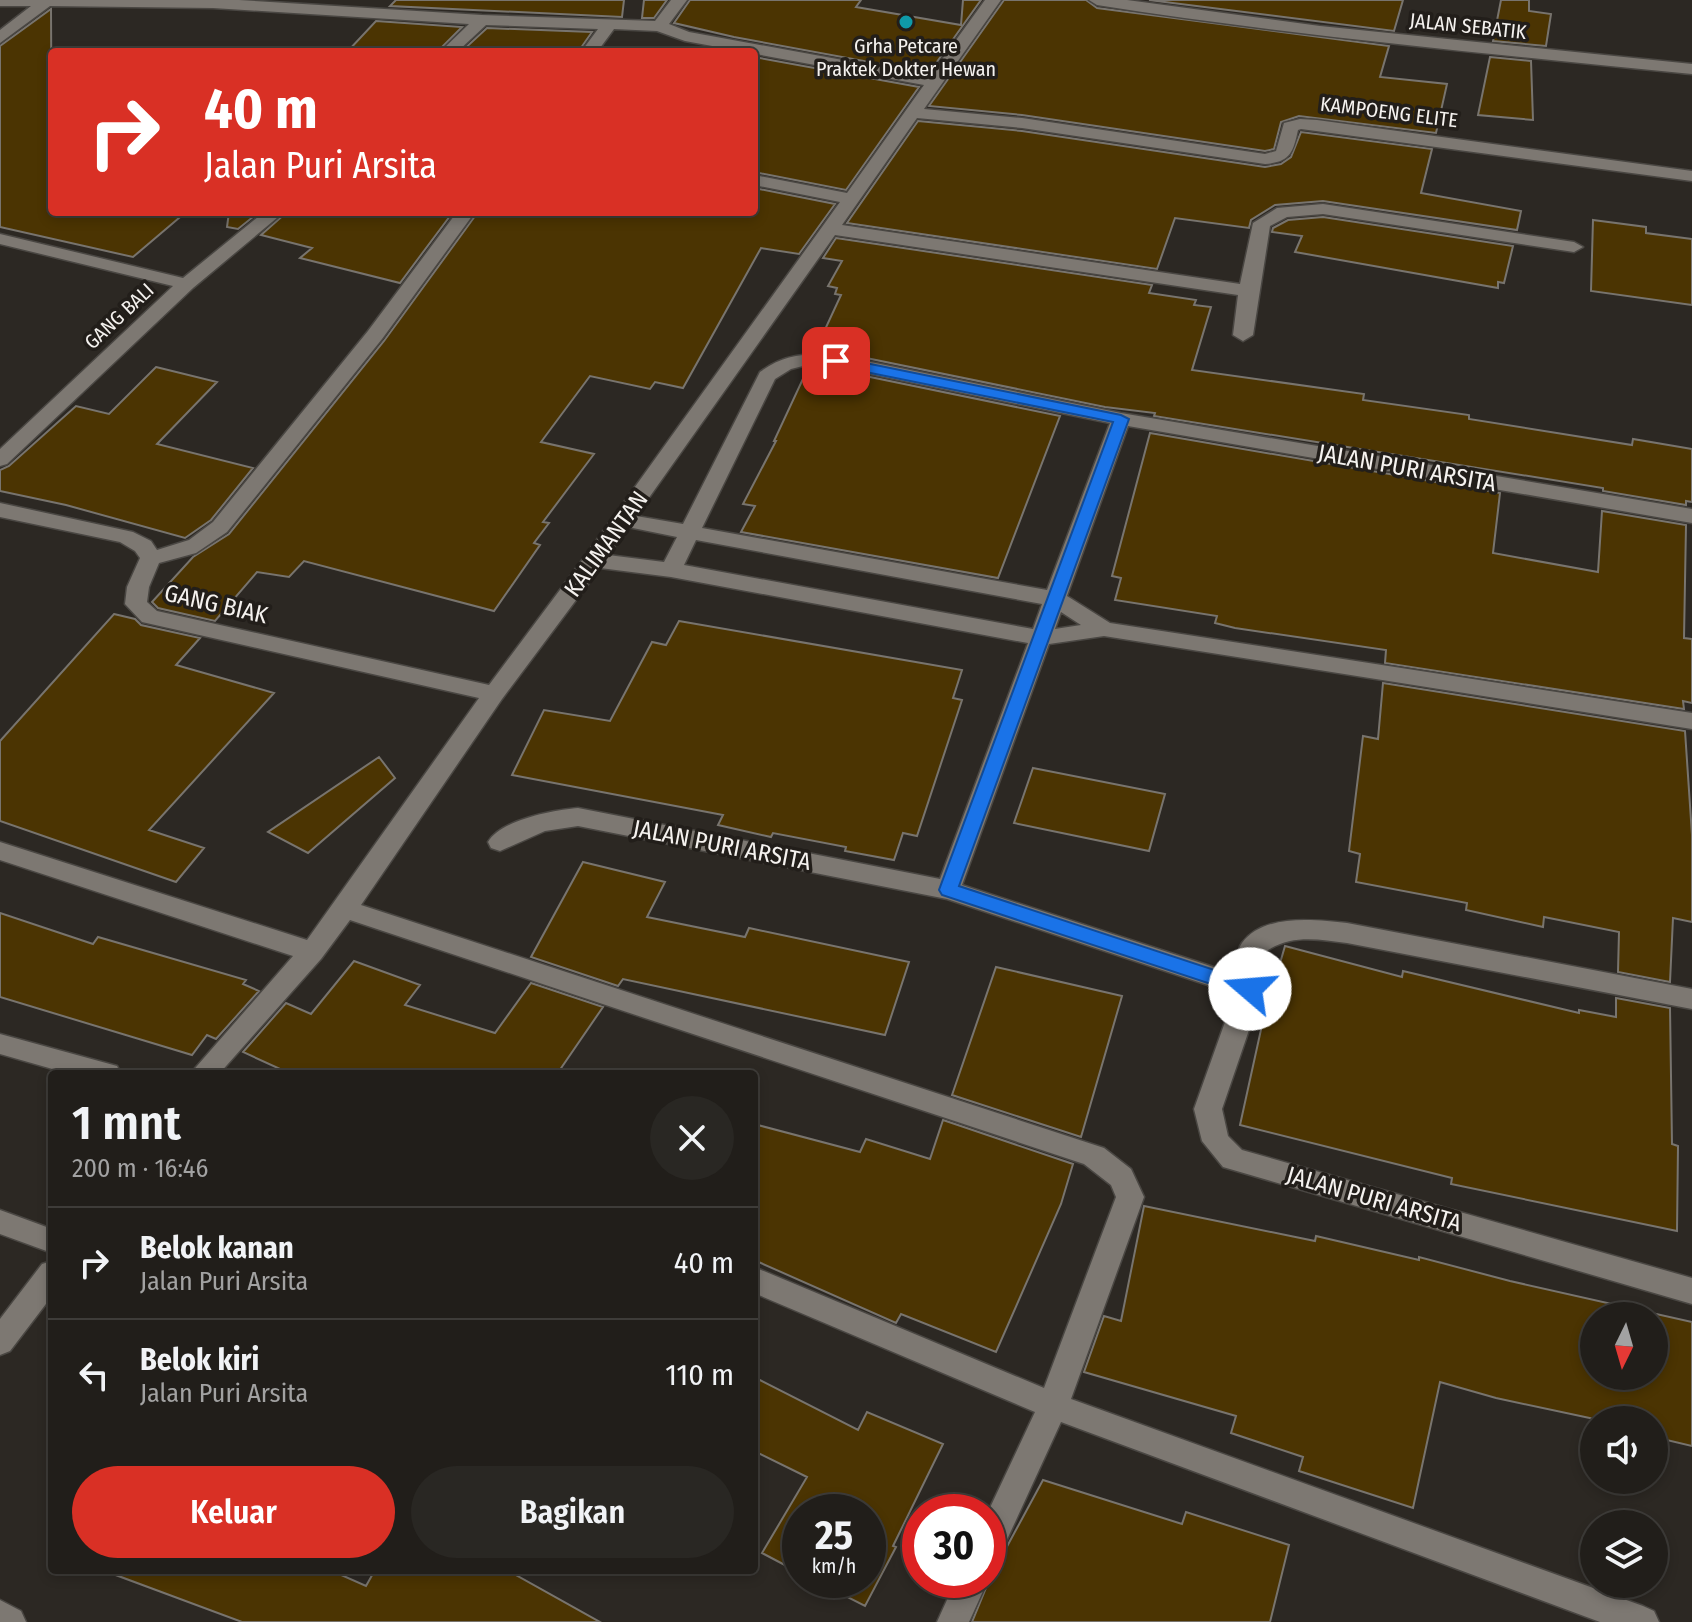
<!DOCTYPE html>
<html lang="id">
<meta charset="utf-8">
<style>
body{margin:0;font-family:"Fira Sans Condensed",sans-serif;background:#292723;color:#f1f3f6;height:100vh;display:flex;flex-direction:column;font-size:30px;white-space:nowrap}
*{box-sizing:border-box;margin:0}
p{font-size:26px;color:#a2a2a2}
.icon{flex:none;width:44px;height:44px;fill:none;stroke:currentColor;stroke-width:2;stroke-linecap:round;stroke-linejoin:round}
.map{position:relative;flex:1;overflow:hidden}
.panel{position:absolute;left:48px;top:1070px;width:710px;height:504px;display:flex;flex-direction:column;background:#211e1a;border-radius:8px;box-shadow:0 4px 12px #0003,0 0 0 2px #3e3c39}
.panel>*{flex:none}
.hud{position:absolute;left:48px;top:48px;width:710px;height:168px;border-radius:8px;box-shadow:0 4px 12px #0003,0 0 0 2px #3e3c39;background:#d93025;color:#fff;overflow:hidden}
.needle{width:52px;rotate:185deg}
.fabs{position:absolute;left:1580px;top:1302px;display:grid;gap:16px}
.fabs a{display:grid;place-items:center;width:88px;height:88px;border-radius:50%;background:#211e1a;box-shadow:0 4px 12px #0003,0 0 0 2px #3e3c39;font-size:40px}
.speed{position:absolute;left:782px;top:1494px;display:flex;gap:16px;font-size:40px;font-weight:700;text-align:center}
.speed>*{display:grid;place-content:center;width:104px;height:104px;border-radius:50%;background:#211e1a;box-shadow:0 4px 12px #0003,0 0 0 2px #3e3c39;line-height:1}
.speed small{font-size:20px;font-weight:400}
.speed .limit{border:12px solid #d22;background:#fff;color:#111}
.pin{position:absolute;display:grid;place-items:center;width:68px;height:68px;color:#fff;margin:-34px;border-radius:16px;box-shadow:0 4px 12px #0006}
.me{position:absolute;width:88px;margin:-44px;rotate:288deg;stroke-linejoin:round;filter:drop-shadow(0 0 6px #0008)}
.turn{display:flex;align-items:center;gap:28px;height:168px;padding:0 24px;font-size:36px}
.turn .icon{width:104px;height:104px;stroke-width:2.5}
.turn b{display:block;font-size:56px;line-height:68px}
.round{display:grid;place-items:center;flex:none;width:84px;height:84px;border-radius:42px;background:#292723}
.summary{display:flex;align-items:center;justify-content:space-between;height:136px;padding:0 24px}
h1{font-size:48px;font-weight:600;line-height:60px}
.button{display:flex;gap:16px;margin-top:auto;padding:16px 24px}
.button a{flex:1;height:92px;border-radius:48px;background:#d93025;color:#fff;font-size:32px;font-weight:600;line-height:92px;text-align:center}
.button a+a{background:#292723;color:#f1f3f6}
ul{padding:0;list-style:none}
li{display:flex;align-items:center;gap:24px;height:112px;padding:0 24px;border-top:2px solid #3e3c39}
li div{flex:1}
li b{display:block;font-size:30px}
li em{font-style:normal}
.map>svg:first-child{display:block}
.building{fill:#4b3402;stroke:#78746e;stroke-width:2;fill-rule:evenodd}
.lines{fill:none;stroke-linecap:round;stroke-linejoin:round}
.street-casing{stroke:#4a4743;stroke-width:3}
.street{fill:#7d7872;fill-rule:evenodd}
.route{fill:#1a73e8;stroke:#114b97;stroke-width:2}
.culture-dot{fill:#0f9aa8;stroke:#221e1a;stroke-width:3}
.labels{text-anchor:middle;stroke-width:7;stroke-linejoin:round;paint-order:stroke}
.far-street-label{font-size:20px;fill:#f5f2ef;stroke:#221e1a}
.far-poi-label{font-size:20px;fill:#f5f2ef;stroke:#221e1a}
.street-label{font-size:24px;fill:#f5f2ef;stroke:#221e1a}
</style>
<div class="map">
<svg width="1692" height="1622" viewBox="0 0 1692 1622">
<rect width="100%" height="100%" fill="#2c2823"/>
<!-- building -->
<path class="building" d="M 396,0 L 624,0 L 622,17 L 390,6 Z
M 644,0 L 667,0 L 654,18 L 642,18 Z
M 690,0 L 861,0 L 856,7 L 961,25 L 963,0 L 981,0 L 929,73 L 734,37 L 674,23 Z
M 1004,0 L 1086,0 L 1097,8 L 1389,46 L 1380,77 L 1447,84 L 1436,133 L 1299,116 L 1281,122 L 1274,149 L 1265,151 L 1022,115 L 929,106 Z
M 1149,0 L 1403,0 L 1394,31 Z
M 1501,0 L 1529,0 L 1529,11 L 1551,14 L 1546,46 L 1493,41 Z
M 51,9 L 52,212 L 186,212 L 133,257 L 0,227 L 0,46 Z
M 376,21 L 462,27 L 437,52 L 347,52 Z
M 487,28 L 592,32 L 578,52 L 461,52 Z
M 754,57 L 919,87 L 846,190 L 754,172 Z
M 1490,57 L 1531,61 L 1533,120 L 1478,115 Z
M 918,121 L 1022,131 L 1265,167 L 1281,164 L 1291,157 L 1301,132 L 1432,149 L 1421,193 L 1521,211 L 1517,230 L 1323,201 L 1275,205 L 1251,220 L 1249,228 L 1175,218 L 1157,269 L 847,223 Z
M 754,188 L 835,204 L 799,254 L 761,248 L 683,388 L 655,382 L 650,389 L 590,376 L 541,442 L 594,454 L 543,522 L 549,523 L 534,543 L 540,545 L 494,611 L 304,561 L 289,577 L 257,572 L 215,621 L 158,608 L 152,602 L 193,557 L 229,534 L 384,341 L 478,212 L 754,212 Z
M 229,212 L 259,212 L 238,229 L 227,227 Z
M 287,212 L 453,212 L 400,283 L 300,258 L 312,248 L 261,235 Z
M 1323,217 L 1513,246 L 1504,283 L 1498,282 L 1498,288 L 1295,252 L 1302,236 L 1272,232 L 1273,228 L 1288,220 Z
M 1593,220 L 1646,227 L 1646,233 L 1692,239 L 1692,305 L 1591,291 Z
M 836,238 L 1152,285 L 1149,293 L 1196,300 L 1194,305 L 1211,307 L 1192,370 L 1364,394 L 1363,400 L 1469,415 L 1469,419 L 1632,445 L 1633,439 L 1692,449 L 1692,502 L 1686,501 L 1686,505 L 1603,491 L 1603,488 L 1154,416 L 1155,413 L 1105,407 L 837,352 L 815,351 L 841,295 L 835,294 L 837,288 L 828,286 L 842,261 L 823,258 Z
M 156,367 L 217,382 L 157,444 L 253,468 L 211,520 L 185,538 L 66,505 L 0,491 L 0,470 L 9,466 L 76,406 L 109,414 Z
M 808,368 L 836,370 L 1060,416 L 998,578 L 741,532 L 755,506 L 743,504 L 776,441 L 774,441 Z
M 1150,433 L 1500,493 L 1493,553 L 1598,572 L 1602,511 L 1686,525 L 1684,638 L 1692,639 L 1692,703 L 1683,701 L 1684,709 L 1385,663 L 1386,650 L 1235,628 L 1215,623 L 1217,616 L 1115,600 L 1121,578 L 1112,576 Z
M 114,614 L 135,619 L 141,625 L 200,638 L 176,665 L 274,693 L 149,830 L 204,848 L 176,882 L 0,821 L 0,741 Z
M 679,621 L 962,670 L 953,698 L 962,700 L 917,836 L 903,833 L 894,860 L 845,851 L 846,847 L 773,833 L 771,837 L 718,825 L 723,815 L 512,775 L 544,710 L 610,721 L 652,642 L 666,645 Z
M 1383,683 L 1685,731 L 1692,835 L 1692,922 L 1673,918 L 1670,982 L 1618,972 L 1619,932 L 1544,917 L 1543,927 L 1466,910 L 1467,903 L 1356,882 L 1360,854 L 1349,851 L 1363,736 L 1378,739 Z
M 379,757 L 395,778 L 308,853 L 268,832 Z
M 1033,768 L 1165,794 L 1149,851 L 1014,823 Z
M 583,862 L 665,882 L 647,917 L 745,937 L 749,928 L 909,962 L 885,1035 L 623,979 L 618,986 L 531,957 Z
M 0,913 L 93,944 L 98,937 L 246,980 L 243,984 L 259,991 L 216,1039 L 207,1035 L 192,1055 L 0,997 Z
M 1285,946 L 1402,977 L 1403,971 L 1579,1013 L 1579,1010 L 1616,1017 L 1616,998 L 1670,1008 L 1672,1144 L 1678,1146 L 1677,1231 L 1451,1184 L 1452,1178 L 1240,1125 L 1262,1025 Z
M 354,961 L 420,985 L 405,1005 L 495,1033 L 531,983 L 603,1007 L 557,1074 L 291,1074 L 243,1052 L 286,1003 L 311,1014 Z
M 996,967 L 1122,996 L 1081,1137 L 952,1095 Z
M 943,1120 L 1073,1164 L 1061,1204 L 996,1352 L 901,1314 L 896,1323 L 754,1260 L 754,1124 L 860,1152 L 866,1139 L 930,1159 Z
M 1144,1206 L 1315,1241 L 1316,1236 L 1419,1260 L 1419,1257 L 1510,1281 L 1692,1322 L 1692,1446 L 1654,1437 L 1654,1420 L 1599,1420 L 1496,1398 L 1440,1382 L 1413,1508 L 1299,1471 L 1303,1457 L 1231,1433 L 1236,1416 L 1084,1372 L 1104,1316 L 1121,1321 ZM 1594,1316 L 1654,1316 L 1654,1376 L 1594,1376 Z
M 754,1377 L 858,1430 L 867,1412 L 943,1444 L 893,1546 L 896,1547 L 865,1606 L 814,1580 L 868,1580 L 868,1512 L 800,1512 L 800,1573 L 762,1553 L 807,1477 L 754,1451 Z
M 1043,1480 L 1182,1524 L 1186,1512 L 1289,1545 L 1270,1622 L 972,1622 L 990,1578 Z
M 114,1570 L 330,1570 L 366,1586 L 375,1570 L 507,1570 L 600,1622 L 242,1622 L 113,1574 Z"/>
<g class="lines">
<defs>
<path id="street" d="M 0,0 L 239,0 L 482,15 L 655,21 L 671,0 L 687,0 L 669,24 L 689,32 L 930,76 L 985,0 L 1001,0 L 924,109 L 1022,118 L 1265,154 L 1276,151 L 1284,123 L 1300,119 L 1317,120 L 1692,171 L 1692,181 L 1301,129 L 1298,130 C 1293,153 1290,162 1265,164 L 1022,128 L 917,118 L 842,225 L 1240,284 L 1253,223 L 1277,208 L 1323,204 L 1574,242 L 1583,247 L 1574,252 L 1323,214 L 1287,217 L 1270,226 L 1253,335 L 1243,341 L 1233,335 L 1238,295 L 835,235 L 636,516 L 683,524 L 760,372 C 784,354 807,353 836,355 L 1121,413 L 1692,509 L 1692,523 L 1128,426 L 1067,596 L 1110,623 L 1692,713 L 1692,729 L 1104,636 L 1049,644 L 962,885 L 1238,975 C 1238,966 1236,951 1242,943 C 1264,913 1316,920 1347,923 L 1692,989 L 1692,1009 L 1347,943 C 1317,939 1291,934 1265,952 L 1263,989 L 1222,1109 L 1228,1136 L 1242,1150 L 1692,1278 L 1692,1304 L 1223,1167 L 1202,1141 L 1194,1109 L 1235,994 L 947,899 L 578,826 L 545,831 L 500,851 L 491,848 L 488,842 C 500,820 554,810 578,808 L 940,879 L 1028,643 L 671,577 L 600,568 L 502,699 L 361,905 L 1104,1148 L 1131,1169 L 1144,1197 L 1071,1399 L 1643,1606 L 1654,1611 L 1659,1622 L 1600,1622 L 1061,1422 L 999,1557 L 988,1561 L 988,1512 L 1035,1412 L 754,1293 L 754,1267 L 1044,1388 L 1116,1197 L 1111,1185 L 1084,1164 L 350,920 L 321,959 L 219,1074 L 190,1074 L 293,956 L 0,860 L 0,842 L 307,940 L 479,698 L 142,622 L 125,604 L 127,587 L 140,558 L 135,551 L 120,542 L 0,517 L 0,503 L 133,532 L 151,541 L 157,550 L 189,540 L 213,522 L 368,331 L 457,212 L 475,212 L 382,339 L 227,532 L 196,553 L 159,563 L 149,587 L 147,602 L 157,611 L 489,685 L 586,555 L 840,202 L 754,185 L 754,175 L 847,193 L 924,85 L 685,41 L 657,31 L 614,29 L 597,52 L 581,52 L 598,29 L 486,25 L 457,52 L 440,52 L 469,24 L 213,8 L 50,6 L 0,43 L 0,30 L 31,6 L 0,6 ZM 807,365 L 836,367 L 1110,423 L 1047,590 L 702,528 L 775,379 L 791,369 ZM 628,527 L 677,537 L 664,562 L 608,555 ZM 696,540 L 1042,604 L 1033,629 L 684,565 ZM 1061,612 L 1081,625 L 1055,629 Z
M 1089,0 L 1127,0 L 1320,26 L 1692,64 L 1692,74 C 1493,54 1294,36 1097,5 Z
M 264,212 L 284,212 L 193,288 L 7,464 L 0,466 L 0,449 L 173,286 L 0,244 L 0,234 L 183,278 Z
M 0,1034 L 117,1066 L 121,1074 L 70,1074 L 0,1054 Z
M 0,1210 L 52,1229 L 52,1253 L 0,1234 Z
M 52,1261 L 52,1296 L 10,1351 L 0,1355 L 0,1319 L 42,1264 Z
M 956,1580 L 988,1580 L 969,1622 L 937,1622 Z
M 0,1600 L 21,1611 L 26,1622 L 0,1622 Z"/>
</defs>
<!-- street casing -->
<use href="#street" class="street-casing"/>
<!-- street -->
<use href="#street" class="street"/>
</g>
<!-- route -->
<path class="route" d="M 836,357 L 1121,415 L 1129,419 L 959,886 L 1257,984 L 1260,989 L 1257,994 L 1250,997 L 942,895 L 939,890 L 1113,422 L 831,365 L 828,361 Z"/>
<!-- markers -->
<circle class="culture-dot" cx="906" cy="22" r="8"/>
<g class="labels">
<!-- far-street labels -->
<g class="far-street-label">
<text transform="translate(1468 26) rotate(6)" y="7">JALAN SEBATIK</text>
<text transform="translate(1389 112) rotate(7)" y="7">KAMPOENG ELITE</text>
<text transform="translate(119 316) rotate(-43)" y="7">GANG BALI</text>
</g>
<!-- far-poi labels -->
<g class="far-poi-label">
<text x="906" y="53">Grha Petcare<tspan x="906" dy="23">Praktek Dokter Hewan</tspan></text>
</g>
<!-- street labels -->
<g class="street-label">
<text transform="translate(1407 468) rotate(10)" y="8">JALAN PURI ARSITA</text>
<text transform="translate(606 544) rotate(-54)" y="8">KALIMANTAN</text>
<text transform="translate(216 604) rotate(13)" y="8">GANG BIAK</text>
<text transform="translate(722 845) rotate(11)" y="8">JALAN PURI ARSITA</text>
<text transform="translate(1374 1199) rotate(16)" y="8">JALAN PURI ARSITA</text>
</g>
</g>
</svg>
<div class="fabs">
<a><svg class="needle" viewBox="-14 -14 28 28"><path d="M0-13l5 13h-10z" fill="#e53935"/><path d="M0 13l5-13h-10z" fill="#a2a2a2"/></svg></a>
<a><svg class="icon" aria-label="sound" viewBox="0 0 24 24"><path d="M4 9h4l5-4v14l-5-4H4zM17 9q2 3 0 6"/></svg></a>
<a><svg class="icon" aria-label="layers" viewBox="0 0 24 24"><path d="M12 4l9 5-9 5-9-5zM3 14l9 5 9-5"/></svg></a>
</div>
<div class="speed"><div>25<small>km/h</small></div><div class="limit">30</div></div>
<div class="pin" style="left:836px;top:361px;background:#d93025"><svg class="icon" aria-label="arrive" viewBox="0 0 24 24"><path d="M6 21V4h12l-3 4 3 4H6"/></svg></div>
<svg class="me" style="left:1250px;top:989px" viewBox="-20 -20 40 40"><circle r="19" fill="#fff"/><path d="M0-13L10 11 0 6-10 11z" fill="#1a73e8"/></svg>
<div class="hud">
<div class="turn"><svg class="icon" aria-label="right" viewBox="0 0 24 24"><path d="M7 20v-9h11M14 6l5 5-5 5"/></svg><div><b>40 m</b>Jalan Puri Arsita</div></div>
</div>
<section class="panel">
<div class="summary"><div><h1>1 mnt</h1><p>200 m · 16:46</p></div><a class="round"><svg class="icon" aria-label="close" viewBox="0 0 24 24"><path d="M6 6l12 12M18 6L6 18"/></svg></a></div>
<ul>
<li><svg class="icon" aria-label="right" viewBox="0 0 24 24"><path d="M7 20v-9h11M14 6l5 5-5 5"/></svg><div><b>Belok kanan</b><p>Jalan Puri Arsita</p></div><em>40 m</em></li>
<li><svg class="icon" aria-label="left" viewBox="0 0 24 24"><path d="M17 20v-9H6M10 6l-5 5 5 5"/></svg><div><b>Belok kiri</b><p>Jalan Puri Arsita</p></div><em>110 m</em></li>
</ul>
<div class="button"><a>Keluar</a><a>Bagikan</a></div>
</section>
</div>
